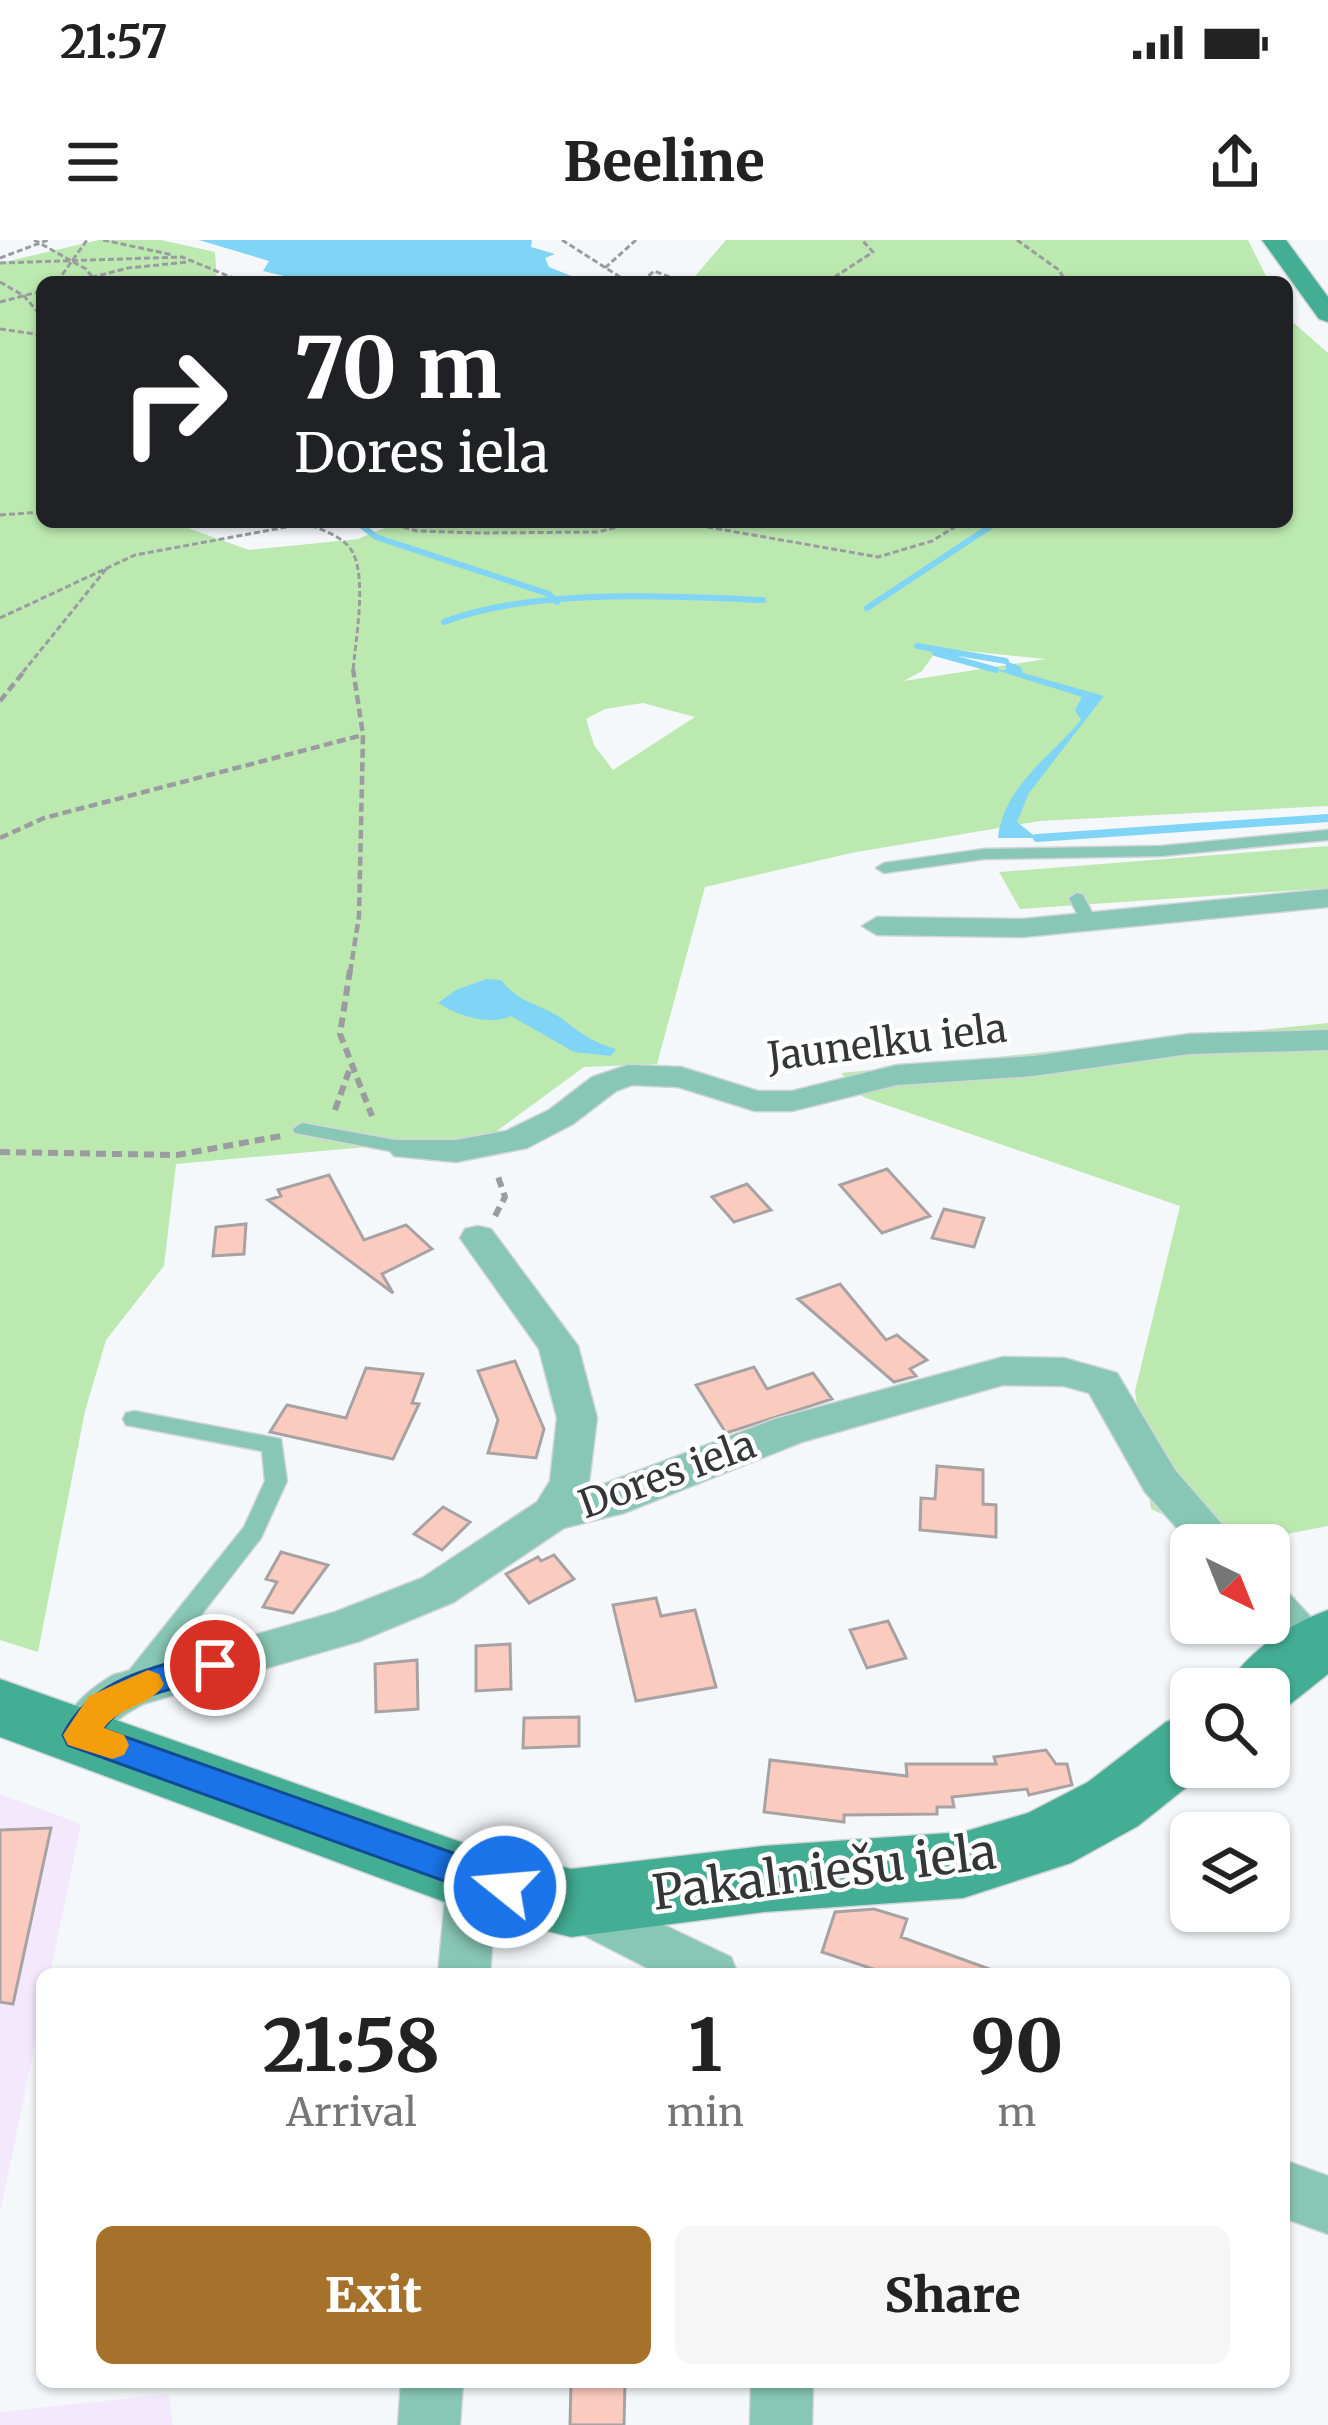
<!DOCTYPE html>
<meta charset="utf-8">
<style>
body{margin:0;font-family:Merriweather,serif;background:#f6f6f6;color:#222;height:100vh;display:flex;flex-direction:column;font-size:45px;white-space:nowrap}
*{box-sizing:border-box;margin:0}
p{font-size:39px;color:#767676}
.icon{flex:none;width:66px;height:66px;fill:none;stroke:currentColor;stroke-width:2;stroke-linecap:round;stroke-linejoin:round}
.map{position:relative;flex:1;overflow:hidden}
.panel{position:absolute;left:36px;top:1728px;width:1254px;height:420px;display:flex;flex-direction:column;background:#fff;border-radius:18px;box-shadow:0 3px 9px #0004}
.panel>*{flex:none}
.guide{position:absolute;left:36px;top:36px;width:1257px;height:252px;border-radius:18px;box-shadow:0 3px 9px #0004;background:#202124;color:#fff;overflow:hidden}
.needle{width:78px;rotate:137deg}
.buttons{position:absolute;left:1170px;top:1284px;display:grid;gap:24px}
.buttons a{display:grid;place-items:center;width:120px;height:120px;border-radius:18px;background:#fff;box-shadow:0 3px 9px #0004;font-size:60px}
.pin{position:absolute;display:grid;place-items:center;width:102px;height:102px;color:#fff;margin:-51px;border:6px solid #fff;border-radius:50%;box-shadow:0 3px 12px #0007}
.me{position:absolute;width:132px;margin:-66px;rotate:287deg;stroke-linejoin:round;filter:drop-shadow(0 0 9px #0008)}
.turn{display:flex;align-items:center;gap:42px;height:252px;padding:0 60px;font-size:54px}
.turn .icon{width:156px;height:156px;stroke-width:2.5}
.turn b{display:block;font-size:84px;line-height:102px}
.eta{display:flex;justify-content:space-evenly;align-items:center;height:204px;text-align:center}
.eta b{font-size:72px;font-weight:800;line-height:84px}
.primary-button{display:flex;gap:24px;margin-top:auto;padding:24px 60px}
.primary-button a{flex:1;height:138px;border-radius:18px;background:#a6712b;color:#fff;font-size:48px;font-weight:800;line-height:138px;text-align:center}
.primary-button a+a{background:#f6f6f6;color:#222}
.status{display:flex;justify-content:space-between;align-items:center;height:84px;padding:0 60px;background:#fff;direction:ltr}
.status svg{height:33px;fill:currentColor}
header{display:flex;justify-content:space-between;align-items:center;height:156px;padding:0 60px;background:#fff;font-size:54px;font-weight:800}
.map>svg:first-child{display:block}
.industrial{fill:#f4e8fc}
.green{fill:#bce9b0;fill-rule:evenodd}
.water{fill:#80d4f5}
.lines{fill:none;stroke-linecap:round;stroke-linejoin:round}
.stream-far1{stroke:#80d4f5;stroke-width:6}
.stream{stroke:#80d4f5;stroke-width:8}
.building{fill:#fbcbc0;stroke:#a8a3a2;stroke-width:3}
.lane-casing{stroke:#d2d5d8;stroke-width:3}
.street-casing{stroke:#d2d5d8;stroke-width:3}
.secondary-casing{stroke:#d2d5d8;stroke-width:3}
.path-far2{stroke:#9a9c9f;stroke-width:3;stroke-dasharray:6 3;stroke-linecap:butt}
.path-far1{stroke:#9a9c9f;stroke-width:4.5;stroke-dasharray:9 4.5;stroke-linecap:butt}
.path{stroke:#9a9c9f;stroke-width:6;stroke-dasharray:10 6;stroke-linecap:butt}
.lane{fill:#88c7b5;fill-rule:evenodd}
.street{fill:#88c7b5;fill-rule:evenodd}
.secondary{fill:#44ae95;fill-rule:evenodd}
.route{fill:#1a73e8;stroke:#114b97;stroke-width:3}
.slow{fill:#f59e0b}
.labels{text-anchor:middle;stroke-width:9;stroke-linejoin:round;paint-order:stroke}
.street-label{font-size:39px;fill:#353637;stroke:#fff}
.near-street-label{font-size:48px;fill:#353637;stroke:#fff}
</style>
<div class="status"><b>21:57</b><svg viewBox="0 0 49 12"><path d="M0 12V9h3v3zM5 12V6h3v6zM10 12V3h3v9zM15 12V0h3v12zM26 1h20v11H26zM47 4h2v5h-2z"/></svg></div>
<header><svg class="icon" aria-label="menu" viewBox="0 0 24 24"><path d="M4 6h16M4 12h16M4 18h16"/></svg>Beeline<svg class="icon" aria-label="share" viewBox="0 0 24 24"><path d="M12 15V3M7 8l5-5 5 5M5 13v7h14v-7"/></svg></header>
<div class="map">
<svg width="1328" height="2185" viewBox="0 0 1328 2185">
<rect width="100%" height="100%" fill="#f4f8fb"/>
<!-- industrial -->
<path class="industrial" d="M 0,1554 L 81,1584 L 50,1734 L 42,1734 L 42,1771 L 0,1973 Z
M 169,2154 L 173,2185 L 0,2185 L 0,2172 Z"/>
<!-- green -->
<path class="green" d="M 99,0 L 161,0 L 215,12 L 217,42 L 42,42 L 42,282 L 171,282 L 249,310 L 358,299 L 399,282 L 1287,282 L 1287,77 L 1328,113 L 1328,566 L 1040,581 L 851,613 L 705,647 L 657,824 L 584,827 L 490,896 L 176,924 L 164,1026 L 106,1100 L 85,1171 L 38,1412 L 0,1400 L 0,23 ZM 920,406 L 1045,419 L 1046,419 L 904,441 L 922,431 L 935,413 ZM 643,463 L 695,477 L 613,530 L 594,505 L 586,479 L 605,469 Z
M 726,0 L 1248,0 L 1269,42 L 690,42 Z
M 1328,606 L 1328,648 L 1020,669 L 999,632 Z
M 1328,783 L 1328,1286 L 1229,1305 L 1151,1269 L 1135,1151 L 1180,966 L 863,857 L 841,833 Z"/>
<!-- water -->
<path class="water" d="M 199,0 L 532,0 L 531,7 L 555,14 L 545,18 L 549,27 L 586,42 L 288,42 L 284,36 L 263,31 L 269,21 Z
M 1006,421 L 1021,427 L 1023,433 L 1104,456 L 1029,553 L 1017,582 L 1037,598 L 998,598 C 1003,547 1051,516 1081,480 L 1075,470 L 1082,457 L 996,430 L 1006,430 Z
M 486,739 L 501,740 C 522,766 542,763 565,781 C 583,795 593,802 616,809 L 611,816 L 574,812 L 511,776 C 489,786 458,776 438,763 L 456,750 Z"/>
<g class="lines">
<!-- stream-far1 -->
<path class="stream-far1" d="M 357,282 L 376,297 L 549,354 L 557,362
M 867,368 L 997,282
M 444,382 C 531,348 669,356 763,360
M 917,406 L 1006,421
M 935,413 L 996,430"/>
<!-- stream -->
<path class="stream" d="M 1037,598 L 1328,578"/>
</g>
<!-- building -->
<path class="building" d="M 887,929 L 930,976 L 882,993 L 840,945 Z
M 329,935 L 364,1000 L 406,985 L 432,1009 L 382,1034 L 393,1053 L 268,960 L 281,956 L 278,950 Z
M 747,944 L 771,970 L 734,982 L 712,957 Z
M 944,969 L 984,978 L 974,1007 L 932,998 Z
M 246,984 L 244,1014 L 213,1016 L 216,987 Z
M 840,1044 L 886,1100 L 897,1095 L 927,1120 L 910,1129 L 916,1136 L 894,1142 L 798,1059 Z
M 515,1121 L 544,1189 L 536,1218 L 488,1213 L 498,1180 L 478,1131 Z
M 754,1127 L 767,1149 L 813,1133 L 832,1159 L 726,1193 L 696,1145 Z
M 366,1128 L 423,1134 L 412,1163 L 419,1164 L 393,1219 L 270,1192 L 287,1165 L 346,1178 Z
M 937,1226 L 983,1230 L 983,1264 L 996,1265 L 996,1297 L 920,1290 L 921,1258 L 935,1259 Z
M 443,1267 L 470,1282 L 442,1310 L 414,1294 Z
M 281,1312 L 328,1325 L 293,1373 L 263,1367 L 277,1342 L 266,1339 Z
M 554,1315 L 574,1339 L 529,1363 L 506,1334 L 538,1317 L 541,1321 Z
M 656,1358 L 661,1376 L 695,1370 L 716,1447 L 636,1461 L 613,1365 Z
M 888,1381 L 906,1418 L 867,1428 L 850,1390 Z
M 510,1404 L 511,1449 L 476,1451 L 476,1406 Z
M 417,1420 L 418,1469 L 376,1472 L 375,1424 Z
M 579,1477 L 579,1506 L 523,1508 L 524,1478 Z
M 1046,1510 L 1056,1524 L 1067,1524 L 1072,1545 L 1029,1555 L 1027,1549 L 952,1557 L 954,1567 L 937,1567 L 937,1574 L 844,1575 L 844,1582 L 764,1572 L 770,1520 L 907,1536 L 906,1524 L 996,1524 L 994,1517 Z
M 51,1588 L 13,1764 L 0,1762 L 0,1590 Z
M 874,1669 L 907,1679 L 901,1697 L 992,1730 L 991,1734 L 888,1734 L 822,1712 L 835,1672 Z
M 571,2142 L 625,2142 L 624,2185 L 570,2185 Z"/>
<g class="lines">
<defs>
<path id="lane" d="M 1328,590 L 1328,600 L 1161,616 L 984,619 L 884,633 L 876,628 L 884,623 L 984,609 L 1161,606 Z
M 1077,653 L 1083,655 L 1097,682 L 1095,685 L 1089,687 L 1083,685 L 1069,658 Z
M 302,883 L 406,902 L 415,908 L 406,914 L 295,893 L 293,889 Z
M 134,1171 L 281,1199 L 287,1241 L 261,1298 L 142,1451 L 133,1454 L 124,1451 L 120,1444 L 124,1437 L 244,1287 L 265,1241 L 262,1211 L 126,1185 L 123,1179 L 126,1173 Z"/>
<path id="street" d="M 1328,649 L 1328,667 L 1023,697 L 877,695 L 862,686 L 877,677 L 1023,679 Z
M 1328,790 L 1328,810 L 1189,814 L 1033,836 L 897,845 L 792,871 L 755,871 L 678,847 L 632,845 L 616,851 L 573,884 L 527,908 L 456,922 L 394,916 L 388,908 L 394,900 L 456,900 L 506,891 L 549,870 L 592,837 L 628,825 L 681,827 L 758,851 L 792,851 L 897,825 L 1033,816 L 1189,794 Z
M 478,986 L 491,989 L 578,1106 L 597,1178 L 588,1250 L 775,1179 L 1003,1117 L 1064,1118 L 1117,1133 L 1175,1230 L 1240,1305 L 1192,1305 L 1145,1252 L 1089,1153 L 1064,1146 L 1003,1145 L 802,1202 L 624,1273 L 564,1288 L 454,1362 L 360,1401 L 143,1464 C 135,1469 124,1474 117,1481 C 97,1500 96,1521 63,1509 L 56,1495 C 70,1467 86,1451 113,1435 L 335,1372 L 422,1338 L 537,1262 L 550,1241 L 557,1178 L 539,1109 L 460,998 L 465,989 Z
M 1269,1344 L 1285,1349 L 1328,1396 L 1328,1422 C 1295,1433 1281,1405 1261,1383 L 1269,1383 Z
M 472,1616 L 490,1623 L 497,1639 L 490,1734 L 438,1734 L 447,1639 L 454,1623 Z
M 576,1643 L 731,1717 L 738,1734 L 659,1734 L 558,1682 L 550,1666 L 558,1650 Z
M 1284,1920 L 1328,1936 L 1328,1994 L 1284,1978 Z
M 401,2142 L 463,2142 L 460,2185 L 398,2185 Z
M 751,2142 L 813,2142 L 812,2185 L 750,2185 Z"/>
<path id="secondary" d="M 1262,0 L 1286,0 L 1328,57 L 1328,82 L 1319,79 Z
M 1328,1370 L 1328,1434 L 1284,1469 L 1269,1474 L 1269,1449 L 1226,1449 C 1244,1413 1291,1383 1328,1370 Z
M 0,1439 L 472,1606 L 571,1629 L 764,1606 L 963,1592 L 1028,1573 L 1088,1542 L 1166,1482 L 1191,1473 L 1191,1527 L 1212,1527 L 1138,1586 L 1071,1623 L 963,1658 L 764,1672 L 571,1697 L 472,1672 L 0,1497 Z"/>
</defs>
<!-- lane casing -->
<use href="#lane" class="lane-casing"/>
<!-- street casing -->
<use href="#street" class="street-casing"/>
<!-- secondary casing -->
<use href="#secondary" class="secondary-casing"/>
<!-- path-far2 -->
<path class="path-far2" d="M 34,0 L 86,29 L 96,42
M 103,0 L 173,15
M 562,0 L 628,42
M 1017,0 L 1059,30 L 1066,42
M 0,18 L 48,0
M 0,23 L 182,17 L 243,42
M 605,28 L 636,0
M 0,42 L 24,56 L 42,77
M 57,42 L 87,0
M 74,42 L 128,28 L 188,22
M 642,42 L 654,31 L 683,42
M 827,42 L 873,12 L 862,0
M 0,62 L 42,51
M 0,89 L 42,95
M 0,275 L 42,272
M 303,282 C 319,289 345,296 353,313 C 367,341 355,402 353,432
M 386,282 L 417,291 L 483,293 L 598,292 L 633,283 L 679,282 L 878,317 L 932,301 L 963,282
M 0,378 L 135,315 L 303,284
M 23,432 L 107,328"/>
<!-- path-far1 -->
<path class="path-far1" d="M 0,461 L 26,429
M 0,598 L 44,578 L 363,495
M 350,733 L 359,676 L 363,495 L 353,429"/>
<!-- path -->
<path class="path" d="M 350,730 L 340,794 L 372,876
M 335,870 L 349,831
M 0,912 L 177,915 L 281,896
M 495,976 L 505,957 L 497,934"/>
<!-- lane -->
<use href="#lane" class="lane"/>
<!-- street -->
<use href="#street" class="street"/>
<!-- secondary -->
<use href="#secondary" class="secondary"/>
</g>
<!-- route -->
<path class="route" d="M 215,1411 L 226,1415 L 231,1425 L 226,1434 C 185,1448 129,1451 103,1489 L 518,1636 L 523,1647 L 518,1659 L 505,1663 L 68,1505 L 63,1495 C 93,1435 156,1428 215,1411 Z"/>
<!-- slow -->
<path class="slow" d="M 148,1430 L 159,1434 L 164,1444 C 152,1466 119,1466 104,1488 L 124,1495 L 129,1505 L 124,1515 L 112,1519 L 68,1505 L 63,1495 L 89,1456 Z"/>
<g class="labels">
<!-- street labels -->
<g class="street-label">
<text transform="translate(887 802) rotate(-7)" y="14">Jaunelku iela</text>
<text transform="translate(667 1234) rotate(-20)" y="14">Dores iela</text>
</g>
<!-- near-street labels -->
<g class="near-street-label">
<text transform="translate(824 1632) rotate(-7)" y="17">Pakalniešu iela</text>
</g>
</g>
</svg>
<div class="buttons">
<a><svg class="needle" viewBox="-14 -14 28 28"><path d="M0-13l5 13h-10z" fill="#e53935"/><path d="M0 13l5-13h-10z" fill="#767676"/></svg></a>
<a><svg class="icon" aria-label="search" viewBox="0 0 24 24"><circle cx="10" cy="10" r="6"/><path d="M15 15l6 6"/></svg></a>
<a><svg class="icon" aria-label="layers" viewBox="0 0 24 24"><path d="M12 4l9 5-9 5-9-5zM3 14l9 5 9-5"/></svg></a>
</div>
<div class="pin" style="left:215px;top:1425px;background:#d93025"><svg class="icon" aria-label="arrive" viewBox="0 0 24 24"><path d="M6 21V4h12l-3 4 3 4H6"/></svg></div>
<svg class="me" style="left:505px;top:1647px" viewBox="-20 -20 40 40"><circle r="17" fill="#1a73e8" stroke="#fff" stroke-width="3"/><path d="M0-11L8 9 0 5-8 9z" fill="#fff"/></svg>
<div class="guide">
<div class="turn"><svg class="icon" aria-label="right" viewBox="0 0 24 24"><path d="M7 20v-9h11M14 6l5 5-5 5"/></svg><div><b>70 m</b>Dores iela</div></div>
</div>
<section class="panel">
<div class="eta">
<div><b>21:58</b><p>Arrival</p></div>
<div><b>1</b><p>min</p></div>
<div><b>90</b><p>m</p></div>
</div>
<div class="primary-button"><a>Exit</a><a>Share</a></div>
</section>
</div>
